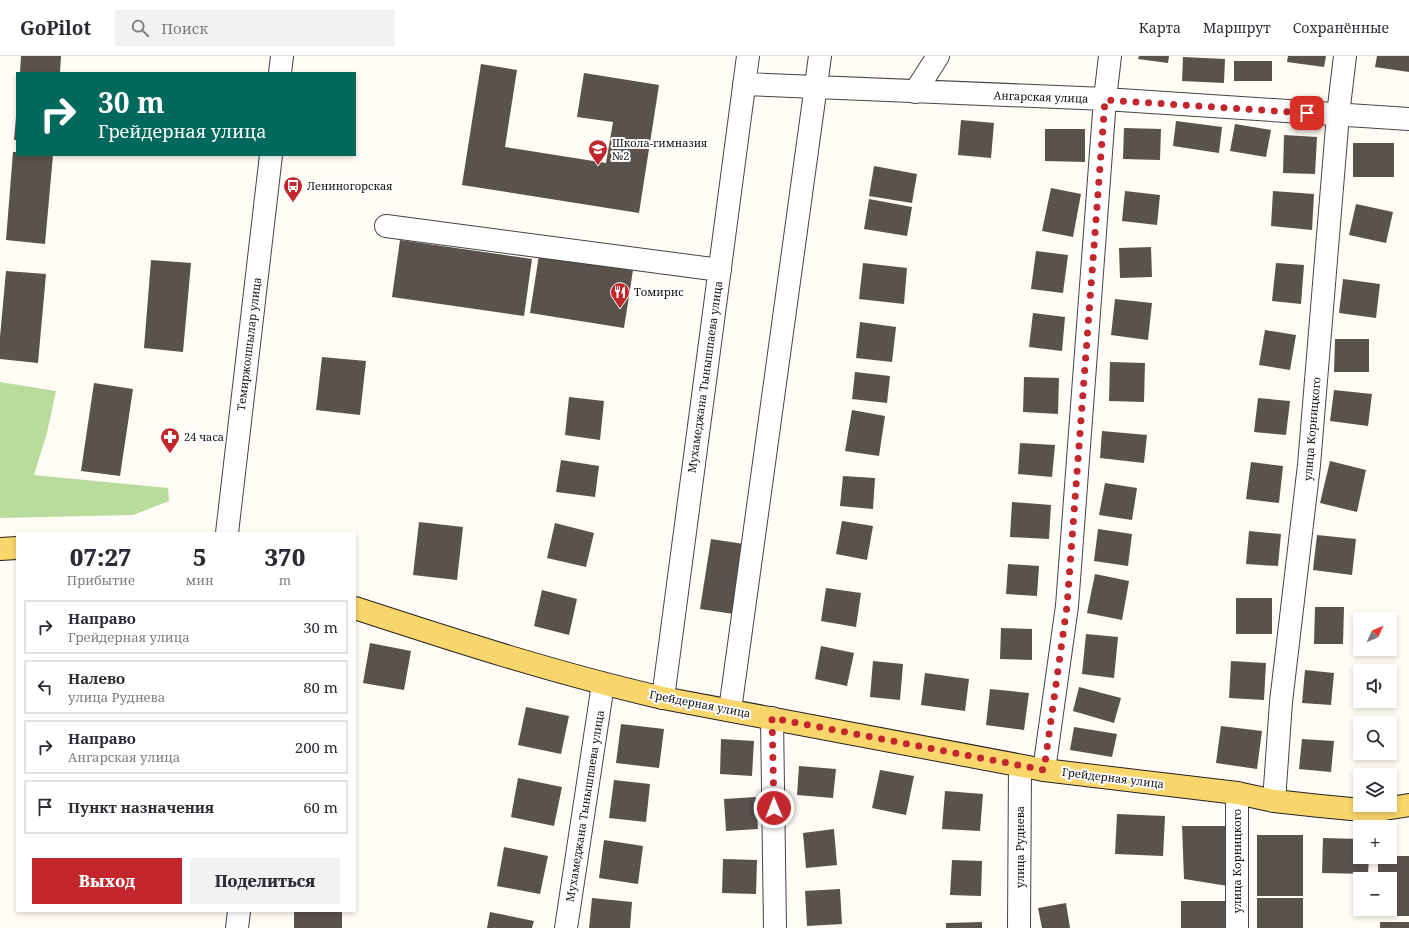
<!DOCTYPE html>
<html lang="ru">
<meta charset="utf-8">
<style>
body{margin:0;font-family:"Noto Serif",serif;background:#f2f2f3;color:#2b2b33;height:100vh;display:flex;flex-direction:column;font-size:15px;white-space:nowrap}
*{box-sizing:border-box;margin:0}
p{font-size:13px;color:#7c7c81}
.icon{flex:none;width:22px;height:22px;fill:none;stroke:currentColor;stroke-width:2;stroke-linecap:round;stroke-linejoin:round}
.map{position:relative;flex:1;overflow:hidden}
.details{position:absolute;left:16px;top:476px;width:340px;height:380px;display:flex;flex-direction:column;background:#fff;border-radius:0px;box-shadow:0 2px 6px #0003}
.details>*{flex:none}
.guide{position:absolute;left:16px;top:16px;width:340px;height:84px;border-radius:0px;box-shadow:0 2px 6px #0003;background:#00695c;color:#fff;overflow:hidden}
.needle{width:26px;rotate:45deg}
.controls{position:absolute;left:1353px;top:556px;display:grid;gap:8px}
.controls a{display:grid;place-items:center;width:44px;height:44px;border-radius:0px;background:#fff;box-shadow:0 2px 6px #0003;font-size:20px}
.pin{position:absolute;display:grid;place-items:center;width:34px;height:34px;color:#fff;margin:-17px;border-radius:8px;box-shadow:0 2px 6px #0006}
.me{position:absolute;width:44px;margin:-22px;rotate:359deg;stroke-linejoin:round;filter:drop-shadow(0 0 3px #0008)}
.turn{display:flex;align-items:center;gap:14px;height:84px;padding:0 16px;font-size:18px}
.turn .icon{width:52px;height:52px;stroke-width:2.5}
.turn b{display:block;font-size:28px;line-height:34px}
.eta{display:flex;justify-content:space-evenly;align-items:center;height:68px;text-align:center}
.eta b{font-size:24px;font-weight:800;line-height:28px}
.cta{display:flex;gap:8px;margin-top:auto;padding:8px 16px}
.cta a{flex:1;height:46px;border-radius:0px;background:#c4262e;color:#fff;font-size:16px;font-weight:800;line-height:46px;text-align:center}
.cta a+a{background:#f2f2f3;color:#2b2b33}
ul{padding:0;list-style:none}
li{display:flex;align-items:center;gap:12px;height:54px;margin:0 8px 6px;padding:0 8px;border:2px solid #e1e1e2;border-radius:0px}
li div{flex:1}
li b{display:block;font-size:15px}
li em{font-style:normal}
header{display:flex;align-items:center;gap:24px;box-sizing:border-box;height:56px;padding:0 20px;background:#fff;border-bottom:1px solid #e1e1e2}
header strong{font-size:19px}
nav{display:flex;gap:22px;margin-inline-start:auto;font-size:14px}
.search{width:280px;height:36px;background:#f2f2f3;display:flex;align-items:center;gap:10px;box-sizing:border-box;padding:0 14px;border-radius:0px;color:#7c7c81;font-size:15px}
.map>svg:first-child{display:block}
.forest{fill:#b9dc9c}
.building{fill:#5a524d}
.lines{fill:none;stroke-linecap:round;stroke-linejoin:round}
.minor-casing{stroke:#444;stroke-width:24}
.major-casing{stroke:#222;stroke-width:24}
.minor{stroke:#fff;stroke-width:22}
.major{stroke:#f9d66b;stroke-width:22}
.route{stroke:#c4262e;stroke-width:7;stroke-dasharray:0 12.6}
.labels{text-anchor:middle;stroke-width:4;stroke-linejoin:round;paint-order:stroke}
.street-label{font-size:11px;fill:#111;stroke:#fff}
.poi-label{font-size:11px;fill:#111;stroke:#fff;text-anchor:start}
</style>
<header>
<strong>GoPilot</strong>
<div class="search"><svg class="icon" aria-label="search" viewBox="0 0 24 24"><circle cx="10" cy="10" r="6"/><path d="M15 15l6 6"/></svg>Поиск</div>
<nav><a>Карта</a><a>Маршрут</a><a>Сохранённые</a></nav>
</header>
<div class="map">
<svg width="1409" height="872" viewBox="0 0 1409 872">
<rect width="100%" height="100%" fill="#fffdf5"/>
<!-- forest -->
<path class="forest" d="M 0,326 L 56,335 L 47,377 L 34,419 L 168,432 L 169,445 L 133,459 L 0,462 Z"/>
<!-- building -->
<path class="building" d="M 21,0 L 61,0 L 60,17 L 20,17 Z
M 1139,0 L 1169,0 L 1168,7 L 1138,3 Z
M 1288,0 L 1326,0 L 1324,11 L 1287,6 Z
M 1377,0 L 1409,0 L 1409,16 L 1375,11 Z
M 1183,1 L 1225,3 L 1224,27 L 1182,25 Z
M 1234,5 L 1272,5 L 1272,25 L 1234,25 Z
M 481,8 L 517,14 L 505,91 L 606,107 L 613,66 L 577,61 L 584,17 L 659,29 L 639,157 L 462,129 Z
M 16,61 L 17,61 L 17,84 L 14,84 Z
M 961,64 L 994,67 L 991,102 L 958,99 Z
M 1176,65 L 1222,71 L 1219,97 L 1173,90 Z
M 1235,68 L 1271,74 L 1266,101 L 1230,95 Z
M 1124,72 L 1161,73 L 1160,104 L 1123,103 Z
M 1045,73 L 1085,73 L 1085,106 L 1045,105 Z
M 1284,79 L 1317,81 L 1315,118 L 1283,117 Z
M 1353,87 L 1394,87 L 1394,121 L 1353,121 Z
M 13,96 L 17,96 L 17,99 L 53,99 L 45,188 L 6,184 Z
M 874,110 L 917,118 L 912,147 L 869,140 Z
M 1051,132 L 1081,138 L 1073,181 L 1042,175 Z
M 1125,135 L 1160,139 L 1157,169 L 1122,165 Z
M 1273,135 L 1314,138 L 1312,174 L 1271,170 Z
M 869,143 L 912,151 L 907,180 L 864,173 Z
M 1356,148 L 1393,156 L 1386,187 L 1349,179 Z
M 400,184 L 532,203 L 524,260 L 392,241 Z
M 1151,191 L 1152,221 L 1120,222 L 1119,192 Z
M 1036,195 L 1068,199 L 1063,237 L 1031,233 Z
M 539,199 L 633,214 L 624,272 L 530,257 Z
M 151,204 L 191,207 L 183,296 L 144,292 Z
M 863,207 L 907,212 L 904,248 L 859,243 Z
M 1276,207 L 1304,209 L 1301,248 L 1272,245 Z
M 6,215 L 46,218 L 38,307 L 0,303 L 0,281 Z
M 1343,223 L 1380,228 L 1376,262 L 1339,257 Z
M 1115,243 L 1152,247 L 1148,284 L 1111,279 Z
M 1033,257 L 1065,261 L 1062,295 L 1029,291 Z
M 860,266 L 896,271 L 892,306 L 856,302 Z
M 1265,274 L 1296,279 L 1290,314 L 1259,309 Z
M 1335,283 L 1369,283 L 1369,316 L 1334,316 Z
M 322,301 L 366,305 L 360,359 L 316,354 Z
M 1110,306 L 1145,307 L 1144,346 L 1109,345 Z
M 855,316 L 890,320 L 887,347 L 852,343 Z
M 1024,321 L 1059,322 L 1058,358 L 1023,356 Z
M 94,327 L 133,333 L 120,420 L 81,415 Z
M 1334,334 L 1372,338 L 1368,370 L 1330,365 Z
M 569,341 L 604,345 L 600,384 L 565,379 Z
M 1258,342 L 1290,345 L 1286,379 L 1254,376 Z
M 852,354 L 885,360 L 879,400 L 845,395 Z
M 1102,375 L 1147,379 L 1144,407 L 1100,402 Z
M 1020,387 L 1055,389 L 1052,421 L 1018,418 Z
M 561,404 L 599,410 L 595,441 L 556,436 Z
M 1330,405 L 1366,414 L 1357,456 L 1320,447 Z
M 1251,406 L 1283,410 L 1279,447 L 1246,443 Z
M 843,420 L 875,422 L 873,453 L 840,450 Z
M 1105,427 L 1137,432 L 1132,464 L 1099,459 Z
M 1012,446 L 1051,449 L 1049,483 L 1010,481 Z
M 842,465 L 873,470 L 867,504 L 836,498 Z
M 419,466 L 463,471 L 457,524 L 413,519 Z
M 555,467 L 594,477 L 586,511 L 547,502 Z
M 1098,473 L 1132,478 L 1128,510 L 1094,505 Z
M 1249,475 L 1281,478 L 1278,510 L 1246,508 Z
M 1317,479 L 1356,483 L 1352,519 L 1313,514 Z
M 711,483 L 744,488 L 734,558 L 700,553 Z
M 1008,508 L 1039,510 L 1037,540 L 1006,538 Z
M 1095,518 L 1129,525 L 1122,564 L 1087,557 Z
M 826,532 L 861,537 L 856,571 L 821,565 Z
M 542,534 L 577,543 L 569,579 L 534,570 Z
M 1236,542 L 1272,542 L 1272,578 L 1236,578 Z
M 1315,551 L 1344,551 L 1343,588 L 1314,588 Z
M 1001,572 L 1032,573 L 1032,604 L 1000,603 Z
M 1086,578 L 1118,581 L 1114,622 L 1082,618 Z
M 370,587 L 411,595 L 404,634 L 363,627 Z
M 821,590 L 854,597 L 847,630 L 815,623 Z
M 873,605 L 903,608 L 900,644 L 870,641 Z
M 1231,605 L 1266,607 L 1264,644 L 1229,642 Z
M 1305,614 L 1334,617 L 1331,649 L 1302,647 Z
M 925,617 L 969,623 L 965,655 L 921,649 Z
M 1079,631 L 1121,642 L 1114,667 L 1073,655 Z
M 990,633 L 1029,637 L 1024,674 L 986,669 Z
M 526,651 L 569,660 L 561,698 L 518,689 Z
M 621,668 L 664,673 L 659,712 L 616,707 Z
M 1221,670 L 1262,675 L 1257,713 L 1216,707 Z
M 1074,671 L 1117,678 L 1112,701 L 1070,694 Z
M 721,683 L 754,685 L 752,720 L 720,718 Z
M 1302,683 L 1334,685 L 1331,716 L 1299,713 Z
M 799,710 L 836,713 L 833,742 L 797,739 Z
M 880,714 L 914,720 L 906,759 L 872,752 Z
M 518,722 L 562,731 L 554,770 L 511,761 Z
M 614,724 L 650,728 L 646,766 L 609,762 Z
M 945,735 L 983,738 L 980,775 L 942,773 Z
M 756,741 L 758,773 L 726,775 L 724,743 Z
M 1117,758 L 1165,760 L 1163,800 L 1115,798 Z
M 1182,770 L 1228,770 L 1228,830 L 1184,823 Z
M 834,773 L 837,809 L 806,812 L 803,777 Z
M 1257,779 L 1303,779 L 1303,840 L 1257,840 Z
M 1323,782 L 1360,783 L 1360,801 L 1369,801 L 1368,818 L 1322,817 Z
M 604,784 L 643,790 L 638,828 L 599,822 Z
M 504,791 L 548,800 L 540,838 L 497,830 Z
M 1390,800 L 1409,800 L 1409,860 L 1378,860 L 1378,853 L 1390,853 L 1390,823 L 1378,823 L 1378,801 L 1390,801 Z
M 723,803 L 757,804 L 756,838 L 722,837 Z
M 952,804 L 982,805 L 981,840 L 950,839 Z
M 840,833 L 842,868 L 807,870 L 805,835 Z
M 592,842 L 632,846 L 630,872 L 589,872 Z
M 1257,842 L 1303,842 L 1303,872 L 1257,872 Z
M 1181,845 L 1227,845 L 1227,872 L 1181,872 Z
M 1066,847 L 1070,872 L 1042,872 L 1038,852 Z
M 294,855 L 342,855 L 342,872 L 294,872 Z
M 490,856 L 534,865 L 532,872 L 487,872 Z
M 982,866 L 982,872 L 946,872 L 946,867 Z
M 1380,866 L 1409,866 L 1409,872 L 1380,872 Z"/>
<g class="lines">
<defs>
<path id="minor" d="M 280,17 L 282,0
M 744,28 L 1105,43 L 1409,63
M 915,36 L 938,0
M 386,170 L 720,214
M 227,477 L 271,99
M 663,642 L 748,0
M 730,654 L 820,0
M 772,662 L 775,872
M 1044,714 L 1067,550 L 1105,43 L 1110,0
M 1237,737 L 1237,872
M 1274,745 L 1281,646 L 1309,409 L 1338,59 L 1345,0
M 237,872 L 239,855
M 566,872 L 603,628
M 1019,872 L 1020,710"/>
<path id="major" d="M 0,493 L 17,492
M 355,552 C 456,585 558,618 663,642 L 1044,714 L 1237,737 L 1274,745 L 1320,750 L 1372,755 L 1409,749"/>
</defs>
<!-- minor casing -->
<use href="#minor" class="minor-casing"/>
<!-- major casing -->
<use href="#major" class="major-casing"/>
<!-- minor -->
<use href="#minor" class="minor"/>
<!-- major -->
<use href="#major" class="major"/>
</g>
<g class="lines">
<!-- route -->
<path class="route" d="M 774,752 L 772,662 L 1044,714 L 1067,550 L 1105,44 L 1307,57"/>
</g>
<!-- icons -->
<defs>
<symbol id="school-pin" viewBox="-11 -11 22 30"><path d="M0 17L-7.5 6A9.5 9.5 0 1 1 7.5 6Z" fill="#c4262e" stroke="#fff"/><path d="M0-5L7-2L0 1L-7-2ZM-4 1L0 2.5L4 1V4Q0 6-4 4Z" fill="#fff"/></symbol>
<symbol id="bus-pin" viewBox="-11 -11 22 30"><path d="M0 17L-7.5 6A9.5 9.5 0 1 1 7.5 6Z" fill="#c4262e" stroke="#fff"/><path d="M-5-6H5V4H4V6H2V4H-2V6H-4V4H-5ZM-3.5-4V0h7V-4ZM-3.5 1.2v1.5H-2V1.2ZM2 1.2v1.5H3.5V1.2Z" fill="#fff"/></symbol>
<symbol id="restaurant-pin" viewBox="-11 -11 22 30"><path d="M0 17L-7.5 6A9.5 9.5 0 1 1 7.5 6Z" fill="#c4262e" stroke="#fff"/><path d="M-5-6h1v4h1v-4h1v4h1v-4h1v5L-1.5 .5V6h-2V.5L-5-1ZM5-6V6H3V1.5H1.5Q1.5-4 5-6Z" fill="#fff"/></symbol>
<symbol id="pharmacy-pin" viewBox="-11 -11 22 30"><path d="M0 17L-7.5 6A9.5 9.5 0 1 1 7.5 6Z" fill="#c4262e" stroke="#fff"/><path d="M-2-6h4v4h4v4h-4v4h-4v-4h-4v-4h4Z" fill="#fff"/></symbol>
</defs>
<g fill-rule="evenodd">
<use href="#school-pin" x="587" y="82" width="22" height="30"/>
<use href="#bus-pin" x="282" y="119" width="22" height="30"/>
<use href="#restaurant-pin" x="609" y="225" width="22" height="30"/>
<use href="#pharmacy-pin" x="159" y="370" width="22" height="30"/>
</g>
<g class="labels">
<!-- street labels -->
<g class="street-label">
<text transform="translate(1041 41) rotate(2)" y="4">Ангарская улица</text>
<text transform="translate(249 288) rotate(-83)" y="4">Темиржолшылар улица</text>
<text transform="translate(705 321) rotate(-82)" y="4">Мухамеджана Тынышпаева улица</text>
<text transform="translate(1312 373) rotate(-85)" y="4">улица Корницкого</text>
<text transform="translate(700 648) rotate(11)" y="4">Грейдерная улица</text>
<text transform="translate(1113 722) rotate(7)" y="4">Грейдерная улица</text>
<text transform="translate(585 750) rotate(-81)" y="4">Мухамеджана Тынышпаева улица</text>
<text transform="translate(1020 791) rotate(-90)" y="4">улица Руднева</text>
<text transform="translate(1237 805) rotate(-90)" y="4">улица Корницкого</text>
</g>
<!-- poi labels -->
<g class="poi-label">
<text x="612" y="91">Школа-гимназия<tspan x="612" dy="13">№2</tspan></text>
<text x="307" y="134">Лениногорская</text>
<text x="634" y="240">Томирис</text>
<text x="184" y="385">24 часа</text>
</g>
</g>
</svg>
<div class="controls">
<a><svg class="needle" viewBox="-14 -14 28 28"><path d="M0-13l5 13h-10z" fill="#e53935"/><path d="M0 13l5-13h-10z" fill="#7c7c81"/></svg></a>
<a><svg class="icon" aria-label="sound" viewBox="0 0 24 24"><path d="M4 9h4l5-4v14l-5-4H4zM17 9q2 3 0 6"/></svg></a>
<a><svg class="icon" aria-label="search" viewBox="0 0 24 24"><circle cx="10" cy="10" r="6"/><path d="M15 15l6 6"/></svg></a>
<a><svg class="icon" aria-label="layers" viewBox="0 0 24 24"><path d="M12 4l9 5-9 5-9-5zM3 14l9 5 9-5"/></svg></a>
<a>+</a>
<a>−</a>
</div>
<div class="pin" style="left:1307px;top:57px;background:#d93025"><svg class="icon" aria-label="arrive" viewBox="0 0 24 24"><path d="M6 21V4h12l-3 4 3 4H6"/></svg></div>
<svg class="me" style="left:774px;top:752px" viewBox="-20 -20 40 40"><circle r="17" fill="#c4262e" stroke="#fff" stroke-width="3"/><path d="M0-11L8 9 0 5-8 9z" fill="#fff"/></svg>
<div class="guide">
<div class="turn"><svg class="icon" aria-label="right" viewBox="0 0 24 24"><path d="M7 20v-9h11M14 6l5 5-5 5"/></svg><div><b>30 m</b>Грейдерная улица</div></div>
</div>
<section class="details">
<div class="eta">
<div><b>07:27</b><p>Прибытие</p></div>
<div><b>5</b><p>мин</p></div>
<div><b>370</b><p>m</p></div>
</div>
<ul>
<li><svg class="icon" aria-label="right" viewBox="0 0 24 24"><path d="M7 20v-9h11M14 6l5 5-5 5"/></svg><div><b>Направо</b><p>Грейдерная улица</p></div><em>30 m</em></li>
<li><svg class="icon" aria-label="left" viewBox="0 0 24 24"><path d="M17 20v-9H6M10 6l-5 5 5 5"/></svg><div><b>Налево</b><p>улица Руднева</p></div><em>80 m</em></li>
<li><svg class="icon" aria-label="right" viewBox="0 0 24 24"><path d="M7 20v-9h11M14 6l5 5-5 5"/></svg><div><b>Направо</b><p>Ангарская улица</p></div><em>200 m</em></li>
<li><svg class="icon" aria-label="arrive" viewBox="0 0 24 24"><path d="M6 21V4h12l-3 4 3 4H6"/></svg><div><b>Пункт назначения</b></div><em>60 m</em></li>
</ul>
<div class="cta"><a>Выход</a><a>Поделиться</a></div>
</section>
</div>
